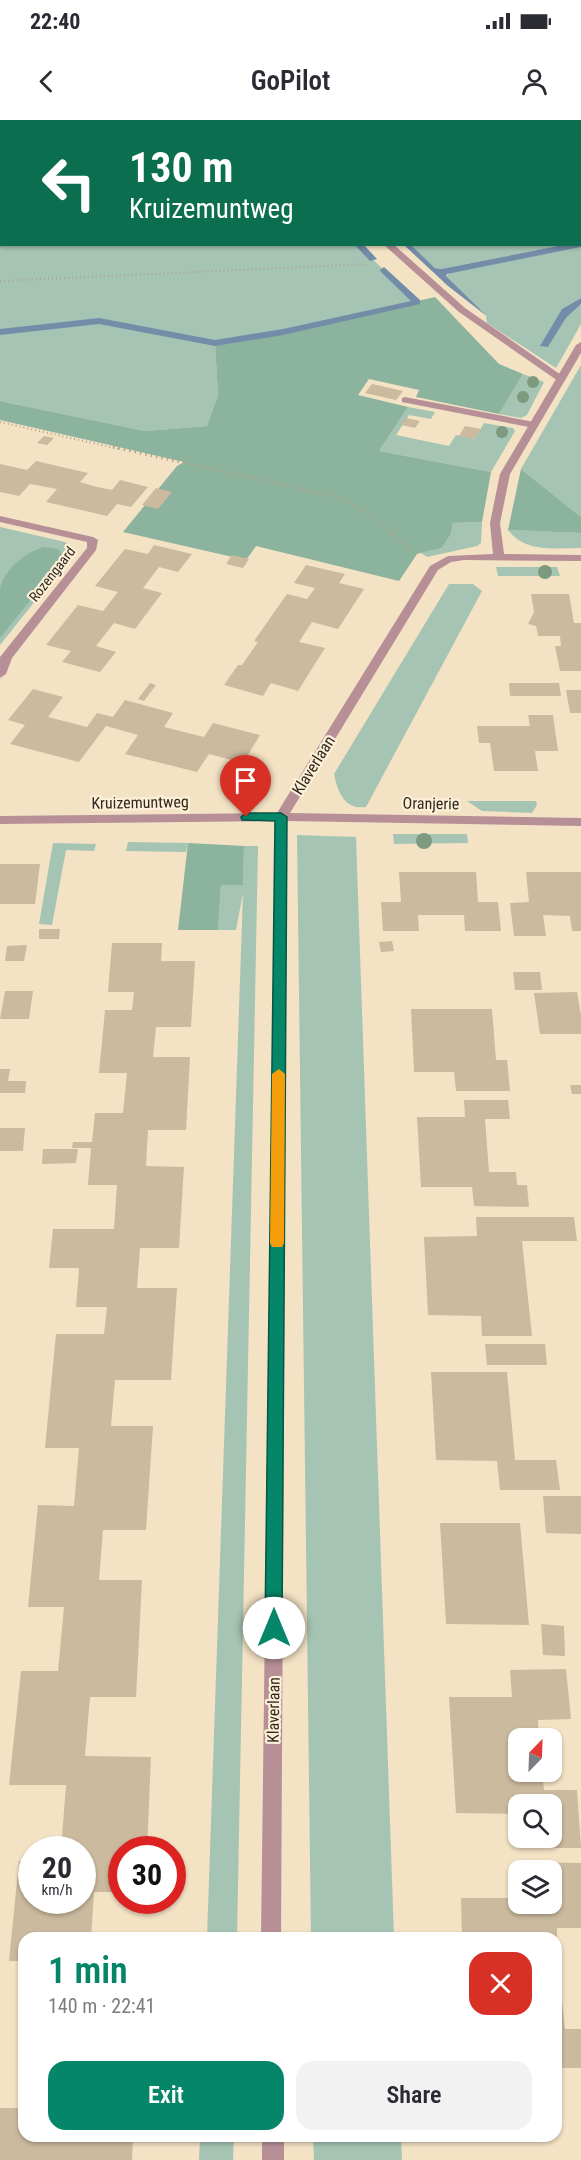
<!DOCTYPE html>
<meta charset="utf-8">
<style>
body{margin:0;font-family:"Roboto Condensed",sans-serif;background:#f2f2f3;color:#2b2b33;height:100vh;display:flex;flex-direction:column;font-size:22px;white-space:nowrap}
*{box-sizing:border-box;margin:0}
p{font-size:20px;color:#7c7c81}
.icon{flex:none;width:33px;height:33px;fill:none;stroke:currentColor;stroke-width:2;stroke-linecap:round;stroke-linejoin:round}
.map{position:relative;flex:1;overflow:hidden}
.panel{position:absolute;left:18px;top:1812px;width:544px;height:210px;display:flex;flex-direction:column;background:#fff;border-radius:18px;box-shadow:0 2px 4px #0004}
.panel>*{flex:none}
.guide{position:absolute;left:0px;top:0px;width:582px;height:126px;box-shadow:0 2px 4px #0004;background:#0b6e4f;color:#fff;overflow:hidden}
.needle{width:39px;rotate:23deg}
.buttons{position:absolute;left:508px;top:1608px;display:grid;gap:12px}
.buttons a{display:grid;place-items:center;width:54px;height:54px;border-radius:12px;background:#fff;box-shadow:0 2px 4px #0004;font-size:30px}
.speed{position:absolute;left:18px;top:1716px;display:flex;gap:12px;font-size:30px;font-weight:700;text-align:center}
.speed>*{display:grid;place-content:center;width:78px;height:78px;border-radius:50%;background:#fff;box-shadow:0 2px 4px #0004;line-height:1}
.speed small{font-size:15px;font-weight:400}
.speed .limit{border:9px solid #d22;background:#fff;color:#111}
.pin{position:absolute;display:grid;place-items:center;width:51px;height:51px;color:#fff;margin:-62px -26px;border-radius:50% 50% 50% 0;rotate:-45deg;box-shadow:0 0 6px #0007}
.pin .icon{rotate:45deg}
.me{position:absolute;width:66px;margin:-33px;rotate:0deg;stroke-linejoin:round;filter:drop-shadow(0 0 4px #0008)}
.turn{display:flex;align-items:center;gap:21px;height:126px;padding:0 30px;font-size:27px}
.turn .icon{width:78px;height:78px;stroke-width:2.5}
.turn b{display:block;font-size:42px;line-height:51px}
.round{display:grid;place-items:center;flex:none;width:63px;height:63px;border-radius:18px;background:#f2f2f3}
.summary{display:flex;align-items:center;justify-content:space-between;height:102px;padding:0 30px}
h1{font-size:36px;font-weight:600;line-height:45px;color:#068668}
.action{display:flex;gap:12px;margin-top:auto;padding:12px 30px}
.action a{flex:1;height:69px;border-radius:18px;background:#068668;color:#fff;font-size:24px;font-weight:600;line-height:69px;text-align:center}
.action a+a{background:#f2f2f3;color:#2b2b33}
.status{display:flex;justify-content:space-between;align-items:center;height:42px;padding:0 30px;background:#fff;direction:ltr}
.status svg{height:16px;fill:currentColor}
header{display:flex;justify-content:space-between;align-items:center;height:78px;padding:0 30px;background:#fff;font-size:27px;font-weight:600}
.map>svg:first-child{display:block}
.green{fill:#a5c4b3}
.forest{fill:#8bb39e}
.water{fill:#738da9}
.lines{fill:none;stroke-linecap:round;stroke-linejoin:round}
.stream{fill:#738da9;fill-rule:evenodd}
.building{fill:#cbba9e}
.path-far1{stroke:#b1a38c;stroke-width:2;stroke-dasharray:1 3;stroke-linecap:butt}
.path{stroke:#b1a38c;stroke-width:3;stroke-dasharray:1.5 4;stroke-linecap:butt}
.lane{fill:#b78f97;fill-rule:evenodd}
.street{fill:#b78f97;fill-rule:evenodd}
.tree{fill:#7d9a7e}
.route{fill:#068668;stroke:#045744;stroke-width:1.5}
.slow{fill:#f59e0b}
.labels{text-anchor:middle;stroke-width:4.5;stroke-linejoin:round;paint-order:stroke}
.far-street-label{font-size:14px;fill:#302a1f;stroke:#fdefd8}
.street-label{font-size:16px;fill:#302a1f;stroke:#fdefd8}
</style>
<div class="status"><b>22:40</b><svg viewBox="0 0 49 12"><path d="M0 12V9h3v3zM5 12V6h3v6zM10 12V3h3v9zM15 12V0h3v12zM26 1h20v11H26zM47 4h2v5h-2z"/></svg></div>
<header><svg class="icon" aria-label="back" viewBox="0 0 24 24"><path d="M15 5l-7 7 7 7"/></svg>GoPilot<svg class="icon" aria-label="person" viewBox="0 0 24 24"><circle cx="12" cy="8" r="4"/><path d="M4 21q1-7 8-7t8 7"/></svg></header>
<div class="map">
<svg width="581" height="2040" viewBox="0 0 581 2040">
<rect width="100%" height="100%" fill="#f3e2c4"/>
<!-- green -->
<path class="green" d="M 0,0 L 243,1 L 2,2 L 2,124 L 358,125 L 417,182 L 283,212 L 215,223 L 218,275 L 207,306 L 145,311 L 0,281 Z
M 279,0 L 581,0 L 581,50 L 580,2 Z
M 466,124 L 563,125 L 441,149 L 435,148 L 411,125 Z
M 581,127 L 581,178 L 562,189 L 548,227 L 566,198 L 581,184 L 581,204 L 556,248 L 487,203 L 486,196 L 488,197 L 446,156 L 450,153 Z
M 581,245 L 581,397 L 521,349 Z
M 523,254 L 544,262 L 527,295 L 521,298 L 499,294 Z
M 408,287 L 435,292 L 431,299 L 409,295 L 396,315 L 449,326 L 456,315 L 475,319 L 484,303 L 513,308 L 515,311 L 491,352 L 379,331 Z
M 482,402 L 481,423 L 477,426 L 427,437 L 421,433 L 442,428 L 451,414 L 453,403 Z
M 0,407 L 65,422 L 72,427 L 72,435 L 0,525 Z
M 508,410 L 581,413 L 581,428 C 554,428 526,433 508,410 Z
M 496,447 L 557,447 L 560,456 L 498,456 Z
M 449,464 L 473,464 L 482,471 L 366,687 C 345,690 338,673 334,654 Z
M 467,681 L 536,681 L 537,685 L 532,693 L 482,691 Z
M 393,714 L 467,714 L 468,723 L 394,724 Z
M 297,715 L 356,717 L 394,1818 L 311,1818 Z
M 128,722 L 188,723 L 186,732 L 126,731 Z
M 53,723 L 96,724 L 94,731 L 66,730 L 52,805 L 39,804 Z
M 244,726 L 258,726 L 237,1818 L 207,1818 L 243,773 L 236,810 L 218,810 L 221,765 L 243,765 Z
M 200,2016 L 234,2016 L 233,2040 L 199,2040 Z
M 313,2016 L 401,2016 L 402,2040 L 314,2040 Z"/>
<!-- forest -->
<path class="forest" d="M 435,177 L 499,244 L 523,254 L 499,294 L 416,277 L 419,270 L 369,259 L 358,275 L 408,287 L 379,331 L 491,352 L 482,402 L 453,403 L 451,414 L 442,428 L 417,434 L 399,461 L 256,426 L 246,440 L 123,412 L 177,346 L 184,342 L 0,300 L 0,281 L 145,311 L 207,306 L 218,275 L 215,223 L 283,212 Z
M 521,349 L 581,397 L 581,413 L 508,410 Z
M 44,427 L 58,429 L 63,435 L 61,442 L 0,518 C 0,503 0,483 0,469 C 4,449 26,432 44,427 Z
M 188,723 L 244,726 L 243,765 L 221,765 L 218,810 L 178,810 Z"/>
<!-- water -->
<path class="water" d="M 581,121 L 581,127 L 447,154 L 446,156 L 488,197 L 448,166 L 404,125 L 411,125 L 435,148 L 441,149 L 563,125 L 580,124 Z
M 581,178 L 581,184 L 566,198 L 548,227 L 540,226 L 562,189 Z"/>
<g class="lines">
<!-- stream -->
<path class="stream" d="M 0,48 L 2,48 L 2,52 L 0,52 Z
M 0,121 L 2,124 L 6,124 L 0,127 Z
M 354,124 L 363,124 L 377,139 L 370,141 Z
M 384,147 L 420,180 L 420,184 L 283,215 L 215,226 L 99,204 L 0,215 L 0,209 L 99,198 L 215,220 L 283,209 L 411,181 L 381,152 L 380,150 Z"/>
</g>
<!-- building -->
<path class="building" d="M 372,264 L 403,271 L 396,280 L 365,273 Z
M 406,298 L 420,301 L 415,308 L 401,305 Z
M 465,306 L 481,309 L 475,319 L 459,316 Z
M 44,316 L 54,318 L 47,325 L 37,323 Z
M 36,341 L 88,353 L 80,362 L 97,367 L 112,370 L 120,360 L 148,367 L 131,387 L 117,384 L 107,396 L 46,382 L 57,369 L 30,364 L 19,376 L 0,372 L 0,344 L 27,350 Z
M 156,368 L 172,372 L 158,389 L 142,385 Z
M 154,425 L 192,434 L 178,452 L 159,447 L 143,468 L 162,473 L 135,509 L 114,503 L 96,526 L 116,532 L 100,552 L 62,542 L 71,531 L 46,525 L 78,485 L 103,491 L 118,472 L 95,466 L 125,429 L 148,434 Z
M 232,435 L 249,439 L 243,448 L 226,444 Z
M 306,445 L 345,454 L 339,463 L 364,469 L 338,509 L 312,502 L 299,522 L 325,528 L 298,571 L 271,563 L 263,576 L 224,565 L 238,545 L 242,545 L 258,522 L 254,521 L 287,474 L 307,479 L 315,468 L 294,463 Z
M 531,474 L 569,474 L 574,503 L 581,503 L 581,551 L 560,551 L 555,526 L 561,526 L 560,516 L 538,516 L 536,506 L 528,504 L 534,492 Z
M 150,563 L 156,565 L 144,581 L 138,579 Z
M 509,563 L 559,563 L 561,576 L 510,576 Z
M 33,569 L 63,577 L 48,597 L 87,607 L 97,593 L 113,597 L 125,580 L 173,593 L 164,607 L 204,617 L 213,603 L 260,615 L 243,643 L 209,634 L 197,652 L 125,634 L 138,615 L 106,606 L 79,642 L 10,624 L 25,605 L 8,600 Z
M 566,570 L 581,570 L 581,593 L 570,593 Z
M 528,595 L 553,595 L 558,631 L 535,631 L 538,651 L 494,651 L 490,623 L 479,623 L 477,606 L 530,606 Z
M 0,744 L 40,744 L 35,784 L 0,784 Z
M 399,752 L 476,752 L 478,782 L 498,782 L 501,811 L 465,811 L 464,795 L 418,795 L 419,811 L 383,811 L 381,782 L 401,782 Z
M 526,752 L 581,752 L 581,811 L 572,811 L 570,796 L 543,795 L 546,816 L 514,816 L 510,783 L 529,782 Z
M 39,809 L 60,809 L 59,819 L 39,819 Z
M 392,821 L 394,831 L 381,832 L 379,822 Z
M 112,823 L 162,823 L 161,841 L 195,841 L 191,907 L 156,907 L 153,937 L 190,937 L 186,1010 L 148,1010 L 146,1046 L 184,1047 L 179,1128 L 140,1128 L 137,1168 L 177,1168 L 171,1260 L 115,1260 L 111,1306 L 153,1306 L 146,1410 L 103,1410 L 99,1460 L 142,1460 L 136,1577 L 90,1577 L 85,1636 L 151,1637 L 147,1730 L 122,1730 L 122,1772 L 94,1772 L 91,1818 L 24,1818 L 24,1841 L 9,1841 L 19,1741 L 32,1741 L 32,1780 L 82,1780 L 82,1730 L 61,1730 L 66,1665 L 9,1665 L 21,1551 L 58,1551 L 64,1487 L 28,1487 L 38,1385 L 74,1386 L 79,1328 L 45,1328 L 56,1214 L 104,1214 L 107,1187 L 76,1187 L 79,1148 L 49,1148 L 53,1109 L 114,1109 L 117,1065 L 88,1065 L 91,1028 L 72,1028 L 73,1022 L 92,1022 L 95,993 L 123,993 L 127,953 L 99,953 L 105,890 L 132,890 L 134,872 L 108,872 Z
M 27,825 L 24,841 L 5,841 L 7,826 Z
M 513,852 L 540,852 L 542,870 L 515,870 Z
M 5,871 L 33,871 L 29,899 L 0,899 Z
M 577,872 L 581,895 L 581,914 L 540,914 L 534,873 Z
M 411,889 L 492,889 L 496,940 L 507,940 L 510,971 L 456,971 L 454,952 L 414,952 Z
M 0,949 L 10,949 L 8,961 L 26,961 L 25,973 L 0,973 Z
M 570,965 L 581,965 L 581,974 L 572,974 Z
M 464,980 L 508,980 L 510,999 L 485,999 L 489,1052 L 516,1052 L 517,1065 L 527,1065 L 529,1087 L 474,1086 L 472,1067 L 421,1067 L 417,997 L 465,997 Z
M 0,1008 L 25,1008 L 23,1031 L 0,1031 Z
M 43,1029 L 78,1029 L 76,1043 L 42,1044 Z
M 476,1097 L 574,1097 L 577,1121 L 522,1121 L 532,1216 L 482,1216 L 481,1196 L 428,1195 L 424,1117 L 477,1116 Z
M 485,1224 L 545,1224 L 547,1245 L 487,1245 Z
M 431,1252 L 507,1252 L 515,1340 L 556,1340 L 560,1370 L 500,1370 L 497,1341 L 436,1340 Z
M 543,1376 L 581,1376 L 581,1414 L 546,1413 Z
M 440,1403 L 520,1403 L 529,1505 L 446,1504 Z
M 541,1504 L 564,1506 L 565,1536 L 543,1535 Z
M 566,1549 L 571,1599 L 538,1600 L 539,1618 L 519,1618 L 519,1652 L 542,1652 L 544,1670 L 577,1670 L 581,1728 L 524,1728 L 523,1718 L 552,1718 L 552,1684 L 519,1684 L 519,1694 L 456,1693 L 449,1577 L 512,1577 L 510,1550 Z
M 523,1742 L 581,1743 L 581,1808 L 557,1808 L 557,1818 L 462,1818 L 461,1778 L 519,1778 L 519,1784 L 552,1784 L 552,1750 L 524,1750 Z
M 556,1825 L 565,1909 L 581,1909 L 581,1948 L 556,1948 Z
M 0,1988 L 24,1988 L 24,2016 L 133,2016 L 132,2040 L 0,2040 Z"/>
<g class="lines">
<!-- path-far1 -->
<path class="path-far1" d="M 0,161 L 367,144
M 0,302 L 119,329"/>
<!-- path -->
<path class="path" d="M 113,327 L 338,377 L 368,393 L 411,430"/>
<!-- lane -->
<path class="lane" d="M 383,124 L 393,124 L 465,188 L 564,257 L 564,261 L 558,261 L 459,192 Z
M 405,277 L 534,302 L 539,305 L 534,308 L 402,282 L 402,278 Z"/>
<!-- street -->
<path class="street" d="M 581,222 L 581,233 L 510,354 L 500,403 L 504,434 L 581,435 L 581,441 L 464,440 L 451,442 L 438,450 L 290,693 L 581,698 L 581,706 L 287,701 L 281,1818 L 261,1818 L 275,701 L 0,704 L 0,696 L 277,693 L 430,446 L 448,436 L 493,434 L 490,403 L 500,354 L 576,225 Z
M 0,396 L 93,417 L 98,420 L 96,430 L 12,538 L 6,554 L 0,558 L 0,537 L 87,428 L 87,422 L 0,402 Z
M 262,2016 L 284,2016 L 284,2040 L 262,2040 Z"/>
</g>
<!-- trees -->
<g class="tree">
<circle cx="533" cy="262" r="6"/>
<circle cx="523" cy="277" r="6"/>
<circle cx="502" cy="312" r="6"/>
<circle cx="545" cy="452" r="7"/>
<circle cx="424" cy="721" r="8"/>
</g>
<!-- route -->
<path class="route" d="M 246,693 L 281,693 L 287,697 L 282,1508 L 280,1514 L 274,1516 L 268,1514 L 265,1508 L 275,701 L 242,700 L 241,697 Z"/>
<!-- slow -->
<path class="slow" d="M 279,949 L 285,954 L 284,1123 L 282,1127 L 272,1127 L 270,1123 L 272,954 Z"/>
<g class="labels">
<!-- far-street labels -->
<g class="far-street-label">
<text transform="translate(52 454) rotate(-52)" y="5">Rozengaard</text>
</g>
<!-- street labels -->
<g class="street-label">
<text transform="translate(313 645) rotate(-58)" y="6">Klaverlaan</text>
<text transform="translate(140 682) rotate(-1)" y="6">Kruizemuntweg</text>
<text transform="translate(431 683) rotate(1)" y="6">Oranjerie</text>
<text transform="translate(273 1590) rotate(-89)" y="6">Klaverlaan</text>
</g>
</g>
</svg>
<div class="buttons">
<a><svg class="needle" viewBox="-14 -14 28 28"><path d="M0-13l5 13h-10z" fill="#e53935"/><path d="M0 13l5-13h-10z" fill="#7c7c81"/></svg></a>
<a><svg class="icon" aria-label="search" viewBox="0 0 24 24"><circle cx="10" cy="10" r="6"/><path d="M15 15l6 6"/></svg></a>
<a><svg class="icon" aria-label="layers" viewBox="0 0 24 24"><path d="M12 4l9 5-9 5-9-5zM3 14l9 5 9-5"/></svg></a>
</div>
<div class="speed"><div>20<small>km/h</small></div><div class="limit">30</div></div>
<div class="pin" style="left:246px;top:697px;background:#d93025"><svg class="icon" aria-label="arrive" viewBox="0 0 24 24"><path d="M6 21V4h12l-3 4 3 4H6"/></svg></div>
<svg class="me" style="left:274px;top:1508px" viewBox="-20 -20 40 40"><circle r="19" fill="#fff"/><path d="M0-13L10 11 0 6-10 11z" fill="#068668"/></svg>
<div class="guide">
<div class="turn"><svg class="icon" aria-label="left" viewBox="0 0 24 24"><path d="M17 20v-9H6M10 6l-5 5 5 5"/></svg><div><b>130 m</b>Kruizemuntweg</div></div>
</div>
<section class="panel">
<div class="summary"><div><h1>1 min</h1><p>140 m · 22:41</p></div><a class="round" style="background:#d93025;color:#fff"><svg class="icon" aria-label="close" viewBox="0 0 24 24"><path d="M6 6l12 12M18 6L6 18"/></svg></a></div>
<div class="action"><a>Exit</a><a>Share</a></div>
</section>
</div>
